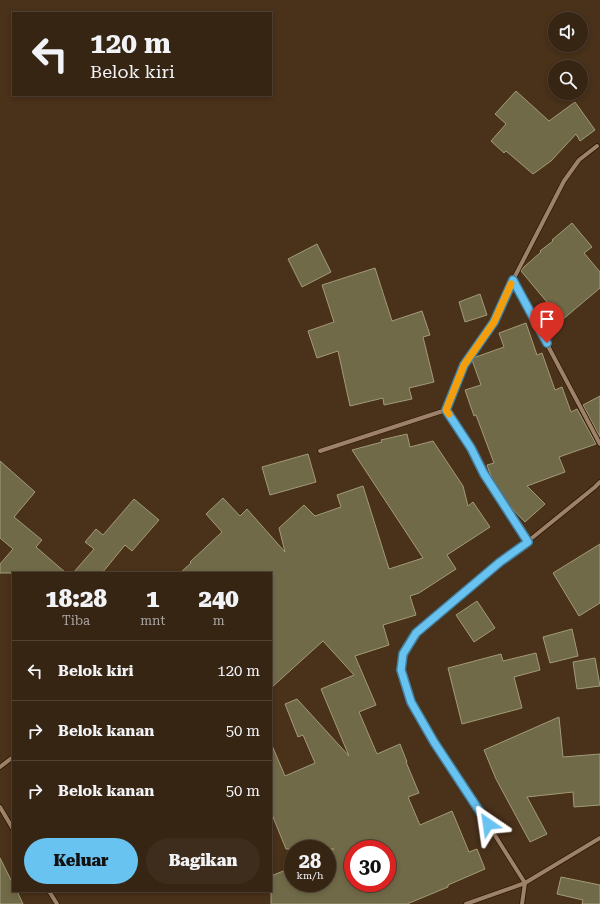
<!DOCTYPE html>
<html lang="id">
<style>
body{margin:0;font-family:"Roboto Serif",serif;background:#3e2d1d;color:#f1f3f6;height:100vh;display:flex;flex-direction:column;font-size:15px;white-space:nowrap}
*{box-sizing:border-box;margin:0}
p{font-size:13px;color:#aaa5a0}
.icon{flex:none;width:22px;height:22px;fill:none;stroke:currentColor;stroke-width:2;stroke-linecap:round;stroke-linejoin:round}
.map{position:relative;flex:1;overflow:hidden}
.side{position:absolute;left:12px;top:572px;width:260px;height:320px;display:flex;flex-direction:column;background:#372514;border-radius:0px;box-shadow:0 2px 6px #0003,0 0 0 1px #514234}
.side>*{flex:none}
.banner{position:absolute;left:12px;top:12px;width:260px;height:84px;border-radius:0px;box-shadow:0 2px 6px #0003,0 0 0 1px #514234;background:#372514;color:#f1f3f6;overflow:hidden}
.fabs{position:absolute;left:548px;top:12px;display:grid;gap:8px}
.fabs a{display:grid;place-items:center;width:40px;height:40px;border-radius:50%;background:#372514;box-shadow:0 2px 6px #0003,0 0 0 1px #514234;font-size:20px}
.speed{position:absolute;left:284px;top:840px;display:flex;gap:8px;font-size:20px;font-weight:700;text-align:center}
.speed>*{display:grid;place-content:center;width:52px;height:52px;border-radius:50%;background:#372514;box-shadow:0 2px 6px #0003,0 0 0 1px #514234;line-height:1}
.speed small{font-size:10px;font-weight:400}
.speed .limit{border:6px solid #d22;background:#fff;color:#111}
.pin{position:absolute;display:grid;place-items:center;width:34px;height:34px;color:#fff;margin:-41px -17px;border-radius:50% 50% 50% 0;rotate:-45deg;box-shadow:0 0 4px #0007}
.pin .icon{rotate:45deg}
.me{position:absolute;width:44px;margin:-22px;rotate:328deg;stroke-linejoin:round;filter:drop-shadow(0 0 3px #0008)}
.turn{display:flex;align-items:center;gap:14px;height:84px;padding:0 12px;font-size:18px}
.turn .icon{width:52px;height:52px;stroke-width:2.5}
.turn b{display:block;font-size:28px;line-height:34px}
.eta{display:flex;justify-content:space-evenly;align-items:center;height:68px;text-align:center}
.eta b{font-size:24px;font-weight:800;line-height:28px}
.action{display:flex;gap:8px;margin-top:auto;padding:8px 12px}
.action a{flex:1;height:46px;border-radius:24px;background:#69c3f1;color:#111;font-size:16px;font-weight:800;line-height:46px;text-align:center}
.action a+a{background:#3e2d1d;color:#f1f3f6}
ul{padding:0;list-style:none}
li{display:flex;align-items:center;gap:12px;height:60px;padding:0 12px;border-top:1px solid #514234}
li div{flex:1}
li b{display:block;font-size:15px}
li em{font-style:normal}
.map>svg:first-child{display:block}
.building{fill:#716a48;stroke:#a29b77;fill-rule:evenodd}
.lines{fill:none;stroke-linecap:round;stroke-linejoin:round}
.minor-casing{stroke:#2e1802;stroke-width:5.5}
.minor{stroke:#9d8168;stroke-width:4}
.route-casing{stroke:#447f9d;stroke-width:10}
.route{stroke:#69c3f1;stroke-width:7}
.slow{stroke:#f59e0b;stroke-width:7}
</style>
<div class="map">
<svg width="600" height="904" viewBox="0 0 600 904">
<rect width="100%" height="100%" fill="#49311a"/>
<!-- building -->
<path class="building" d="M 516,91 L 549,121 L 575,102 L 595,130 L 580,141 L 576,134 L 551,161 L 533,174 L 506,151 L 504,153 L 491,141 L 506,124 L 495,114 Z
M 572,223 L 592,247 L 584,253 L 600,272 L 600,288 L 562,320 L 521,271 L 524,267 L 541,252 L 540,251 L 553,241 L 552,240 Z
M 317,244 L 331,272 L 302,287 L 288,259 Z
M 375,268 L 392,321 L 422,311 L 430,335 L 423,337 L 434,382 L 409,388 L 412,399 L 384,405 L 383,398 L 350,406 L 338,351 L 317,358 L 308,331 L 334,322 L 322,285 Z
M 480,294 L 487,315 L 465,322 L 459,302 Z
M 526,323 L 537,355 L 542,353 L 555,390 L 562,387 L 571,412 L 577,409 L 596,444 L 559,457 L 565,472 L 527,486 L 545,504 L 525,522 L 505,501 L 493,482 L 487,465 L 494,463 L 476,415 L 474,416 L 465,390 L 481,385 L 472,360 L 473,358 L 504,347 L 499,333 Z
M 600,396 L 600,437 L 583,405 Z
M 407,434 L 410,447 L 433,441 L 463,486 L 468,506 L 473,502 L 490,527 L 447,555 L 456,569 L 419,593 L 410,596 L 416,615 L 383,625 L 389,645 L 355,656 L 376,705 L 359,712 L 377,754 L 400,744 L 407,762 L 406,762 L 419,793 L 408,797 L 420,825 L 452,811 L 469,852 L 477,849 L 485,869 L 448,885 L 448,887 L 407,904 L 271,904 L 271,876 L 293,867 L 293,883 L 327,883 L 327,852 L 334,849 L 286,849 L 271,812 L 271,743 L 285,776 L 315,763 L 303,735 L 298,737 L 285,704 L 297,699 L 349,756 L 321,689 L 354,675 L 323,641 L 271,688 L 271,573 L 180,573 L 191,563 L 190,562 L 222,532 L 206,514 L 223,498 L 240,516 L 247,509 L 285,552 L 279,528 L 304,505 L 315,516 L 341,507 L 337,495 L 363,486 L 389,569 L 423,558 L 352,450 L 382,442 L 381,440 ZM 353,849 L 387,849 L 387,883 L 353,883 Z
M 308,454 L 316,482 L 270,495 L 262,467 Z
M 0,461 L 35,492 L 14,517 L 42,540 L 36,547 L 66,573 L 0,573 L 0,564 L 13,549 L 0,538 Z
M 134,499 L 159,520 L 132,551 L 125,545 L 102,573 L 73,573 L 94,549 L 85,542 L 96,529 L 103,535 Z
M 600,544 L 600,603 L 579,616 L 553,573 Z
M 477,601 L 495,628 L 474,642 L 456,615 Z
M 572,629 L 578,656 L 550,663 L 543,637 Z
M 536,653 L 540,670 L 514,677 L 522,708 L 462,724 L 448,668 L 501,654 L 503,661 Z
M 595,658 L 600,686 L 577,689 L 573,662 Z
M 559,717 L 563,757 L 600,754 L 600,805 L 574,807 L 573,792 L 527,797 L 547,834 L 530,842 L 496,779 L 484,750 Z
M 0,858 L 13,884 L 13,891 L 17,891 L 23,904 L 0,904 Z
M 561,877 L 600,885 L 600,904 L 582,904 L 583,900 L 557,894 Z"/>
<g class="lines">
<defs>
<path id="minor" d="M 513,280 L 600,444
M 446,410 L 464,365 L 494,322 L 513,280 L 564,181 L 579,160 L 597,146
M 446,410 L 471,447 L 484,474 L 527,542
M 320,451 L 446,410
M 0,767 L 13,757
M 0,807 L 13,829
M 600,838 L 525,883 L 481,813 L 434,742 L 411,702 L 401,670 L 403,654 L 416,633 L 500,562 L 527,542 L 595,487 L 600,482
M 49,891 L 57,904
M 466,904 L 525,883 L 522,904"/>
</defs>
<!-- minor casing -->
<use href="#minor" class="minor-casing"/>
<!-- minor -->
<use href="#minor" class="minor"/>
</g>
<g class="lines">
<defs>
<path id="route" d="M 488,824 L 434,742 L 411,702 L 401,670 L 403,654 L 416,633 L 500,562 L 528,542 L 484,474 L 471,448 L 446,410 L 464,365 L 494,322 L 513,280 L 547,343"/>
</defs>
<!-- route casing -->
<use href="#route" class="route-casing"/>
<!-- route -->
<use href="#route" class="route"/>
<!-- slow -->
<path class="slow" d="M 449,414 L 446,410 L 464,365 L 494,322 L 511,284"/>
</g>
</svg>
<div class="fabs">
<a><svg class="icon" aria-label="sound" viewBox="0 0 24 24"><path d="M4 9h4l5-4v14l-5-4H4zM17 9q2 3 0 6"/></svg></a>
<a><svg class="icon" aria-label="search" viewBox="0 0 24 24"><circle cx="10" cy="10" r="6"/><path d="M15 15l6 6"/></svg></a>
</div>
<div class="speed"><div>28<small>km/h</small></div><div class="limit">30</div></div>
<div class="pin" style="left:547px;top:343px;background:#d93025"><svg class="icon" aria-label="arrive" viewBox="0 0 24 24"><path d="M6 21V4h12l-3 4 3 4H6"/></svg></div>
<svg class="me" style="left:488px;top:824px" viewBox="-20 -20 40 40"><path d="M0-17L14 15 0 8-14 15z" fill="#69c3f1" stroke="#fff" stroke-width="4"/></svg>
<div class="banner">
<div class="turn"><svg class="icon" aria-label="left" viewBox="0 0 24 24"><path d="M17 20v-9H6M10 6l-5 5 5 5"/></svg><div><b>120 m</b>Belok kiri</div></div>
</div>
<section class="side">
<div class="eta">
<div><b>18:28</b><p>Tiba</p></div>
<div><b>1</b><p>mnt</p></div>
<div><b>240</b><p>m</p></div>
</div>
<ul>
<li><svg class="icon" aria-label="left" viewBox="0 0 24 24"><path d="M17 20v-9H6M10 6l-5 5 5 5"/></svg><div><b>Belok kiri</b></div><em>120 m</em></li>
<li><svg class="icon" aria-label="right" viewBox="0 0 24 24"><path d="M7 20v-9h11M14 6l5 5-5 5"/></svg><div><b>Belok kanan</b></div><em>50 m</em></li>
<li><svg class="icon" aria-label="right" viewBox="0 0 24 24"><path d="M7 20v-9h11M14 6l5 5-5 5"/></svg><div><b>Belok kanan</b></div><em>50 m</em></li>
</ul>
<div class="action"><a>Keluar</a><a>Bagikan</a></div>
</section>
</div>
